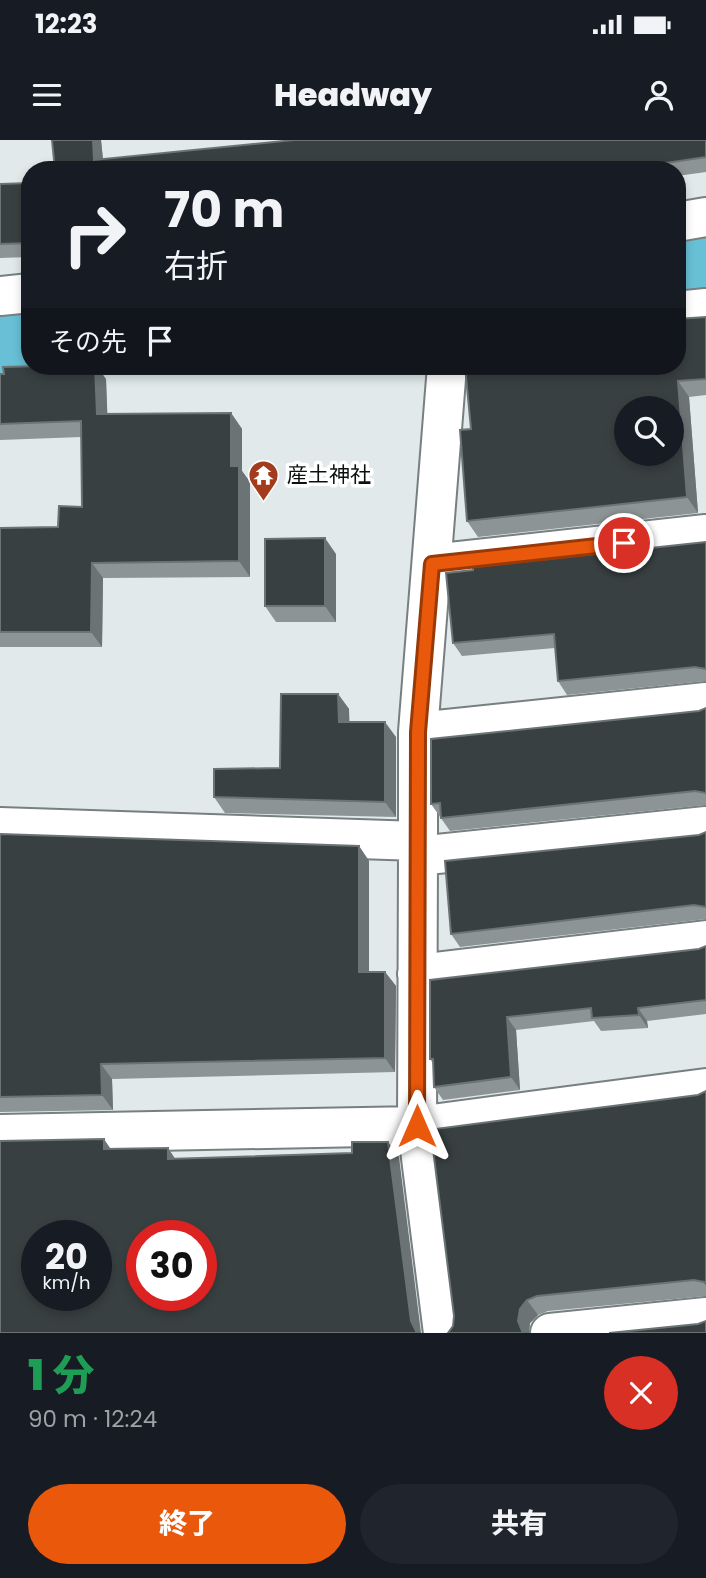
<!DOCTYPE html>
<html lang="ja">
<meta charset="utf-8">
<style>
body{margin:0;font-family:Poppins,"Noto Sans JP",sans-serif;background:#20242c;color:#f1f3f6;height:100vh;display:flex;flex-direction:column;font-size:26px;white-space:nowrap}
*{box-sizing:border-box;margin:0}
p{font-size:23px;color:#9ea1a6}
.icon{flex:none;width:38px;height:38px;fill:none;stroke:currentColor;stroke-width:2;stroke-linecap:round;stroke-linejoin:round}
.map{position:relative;height:1193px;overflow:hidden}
.sheet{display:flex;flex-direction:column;background:#171b24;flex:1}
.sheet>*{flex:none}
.top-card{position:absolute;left:21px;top:21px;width:665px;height:214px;border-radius:28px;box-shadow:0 4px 10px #0003;background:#171b24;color:#f1f3f6;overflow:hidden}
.controls{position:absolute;left:614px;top:256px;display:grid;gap:14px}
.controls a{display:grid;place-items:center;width:70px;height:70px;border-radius:50%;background:#171b24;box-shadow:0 4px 10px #0003;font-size:35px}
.speed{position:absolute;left:21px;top:1080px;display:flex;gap:14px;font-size:35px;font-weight:700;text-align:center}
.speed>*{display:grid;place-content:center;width:91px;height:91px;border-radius:50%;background:#171b24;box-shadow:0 4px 10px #0003;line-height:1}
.speed small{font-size:18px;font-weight:400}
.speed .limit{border:10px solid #d22;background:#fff;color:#111}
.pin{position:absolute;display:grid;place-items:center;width:60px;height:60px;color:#fff;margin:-30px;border:4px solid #fff;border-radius:50%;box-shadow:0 2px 7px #0007}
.me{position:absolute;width:77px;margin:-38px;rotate:0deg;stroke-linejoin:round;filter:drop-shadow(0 0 5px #0008)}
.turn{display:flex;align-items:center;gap:24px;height:147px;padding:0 28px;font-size:32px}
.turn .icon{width:91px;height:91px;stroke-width:2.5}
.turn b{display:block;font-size:49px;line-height:60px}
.then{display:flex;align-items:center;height:66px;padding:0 28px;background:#0003;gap:14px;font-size:26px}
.round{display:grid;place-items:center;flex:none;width:74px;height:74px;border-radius:37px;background:#20242c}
.headline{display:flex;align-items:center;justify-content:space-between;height:119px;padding:0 28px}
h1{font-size:42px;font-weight:800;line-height:52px;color:#1e9e55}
.action{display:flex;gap:14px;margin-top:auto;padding:14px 28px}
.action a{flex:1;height:80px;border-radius:42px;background:#ea580c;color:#fff;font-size:28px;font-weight:800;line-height:80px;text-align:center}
.action a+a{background:#20242c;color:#f1f3f6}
.status{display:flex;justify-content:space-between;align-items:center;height:49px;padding:0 35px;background:#171b24;direction:ltr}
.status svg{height:19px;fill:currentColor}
header{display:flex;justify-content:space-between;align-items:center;height:91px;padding:0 28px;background:#171b24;font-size:32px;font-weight:800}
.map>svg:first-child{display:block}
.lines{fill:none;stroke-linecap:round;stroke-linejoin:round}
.river{stroke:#68c0d6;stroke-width:96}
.minor-casing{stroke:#787f81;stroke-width:42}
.minor{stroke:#fff;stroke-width:38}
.wall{fill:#8d9496}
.shaded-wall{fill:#6b7374}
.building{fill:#394041;stroke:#6b7374;stroke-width:2;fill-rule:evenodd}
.route-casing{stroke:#983908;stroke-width:18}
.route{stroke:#ea580c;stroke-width:12}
.labels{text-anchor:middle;stroke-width:7;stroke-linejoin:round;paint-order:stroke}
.poi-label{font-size:21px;fill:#0c0f0f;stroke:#fff;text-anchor:start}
</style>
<div class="status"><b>12:23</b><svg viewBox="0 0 49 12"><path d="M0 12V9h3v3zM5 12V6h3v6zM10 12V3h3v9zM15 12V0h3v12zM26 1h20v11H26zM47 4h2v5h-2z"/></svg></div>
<header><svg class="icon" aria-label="menu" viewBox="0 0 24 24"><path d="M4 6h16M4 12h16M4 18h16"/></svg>Headway<svg class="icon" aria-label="person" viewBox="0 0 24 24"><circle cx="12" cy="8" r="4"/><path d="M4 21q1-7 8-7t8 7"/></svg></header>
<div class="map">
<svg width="706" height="1193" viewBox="0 0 706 1193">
<rect width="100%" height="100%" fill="#e1e9eb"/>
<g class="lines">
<!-- river -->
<path class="river" d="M 677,125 L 706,122
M 0,204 L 30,201"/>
<defs>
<path id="minor" d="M 677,82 L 706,77
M 0,156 L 30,153
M 677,171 L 706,168
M 432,424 L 706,394
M 418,592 L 706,562
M 0,687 L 418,701
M 418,716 L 706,686
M 417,834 L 706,800
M 0,994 L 417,986 L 706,948
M 443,1193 L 417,986 L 418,716 L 418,592 L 447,226
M 550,1193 L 706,1177"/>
</defs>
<!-- minor casing -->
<use href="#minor" class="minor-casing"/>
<!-- minor -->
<use href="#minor" class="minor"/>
</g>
<!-- wall -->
<path class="wall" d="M 52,0 L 101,0 L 103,19 L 706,0 L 706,32 L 677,36 L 677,30 L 55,30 Z
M 30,43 L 30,117 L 0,118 L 0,44 Z
M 706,177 L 706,255 L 689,257 L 698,373 L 478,397 L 467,381 L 471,289 Z
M 0,234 L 106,239 L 107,274 L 231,273 L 242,289 L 242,331 L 250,342 L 250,437 L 103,438 L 102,507 L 0,507 L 0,388 L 58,387 L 82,367 L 81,297 L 0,300 Z
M 706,402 L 706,541 L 567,555 L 558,541 L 555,508 L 462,516 L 453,503 L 473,430 Z
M 336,414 L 336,482 L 276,482 L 265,466 Z
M 338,554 L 349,569 L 349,582 L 396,597 L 396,677 L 225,673 L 214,657 L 280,628 Z
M 706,568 L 706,665 L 450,691 L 431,664 Z
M 706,692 L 706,779 L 460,807 L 451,794 Z
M 0,694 L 359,706 L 369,721 L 369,832 L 385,832 L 396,846 L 395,932 L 112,939 L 113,970 L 0,972 Z
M 706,806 L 706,874 L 647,881 L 648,888 L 601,891 L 594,881 L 516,890 L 520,950 L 443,960 L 434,947 L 433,923 L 430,919 L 430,840 L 699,809 Z
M 706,951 L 706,1156 L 548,1171 L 538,1175 L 530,1183 L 529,1193 L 448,1193 L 698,955 Z"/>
<!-- shaded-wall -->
<path class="shaded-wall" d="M 93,0 L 101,0 L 104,30 L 94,20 Z
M 95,226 L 97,226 L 106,239 L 108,290 L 97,274 Z
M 678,241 L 689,257 L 698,373 L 687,357 Z
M 231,273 L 242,289 L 242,331 L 250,342 L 250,437 L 239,421 L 231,326 Z
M 325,398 L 336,414 L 336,482 L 325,466 Z
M 92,423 L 103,438 L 102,507 L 91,492 Z
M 338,554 L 349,569 L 350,597 L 339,582 Z
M 385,582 L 396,597 L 396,677 L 385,662 Z
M 359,706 L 369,721 L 369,847 L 359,832 Z
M 385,832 L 396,846 L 395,932 L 385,918 Z
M 638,868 L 647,881 L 648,888 L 639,875 Z
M 507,877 L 516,890 L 520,950 L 511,937 Z
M 101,924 L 112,939 L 113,970 L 102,955 Z
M 104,999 L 114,1014 L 104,1009 Z
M 388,1002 L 399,1017 L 421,1193 L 416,1193 L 411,1181 Z
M 168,1008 L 178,1023 L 168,1019 Z
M 527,1160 L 538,1175 L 530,1183 L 529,1193 L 523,1193 L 518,1181 L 520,1169 Z"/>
<!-- building -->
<path class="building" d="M 52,0 L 93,0 L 94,20 L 294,0 L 706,0 L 706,17 L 620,30 L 55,30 Z
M 30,43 L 30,103 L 0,104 L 0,44 Z
M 706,177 L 706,239 L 678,241 L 687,357 L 467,381 L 460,290 L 471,289 L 465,226 L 677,226 L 677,179 ZM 626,268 L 672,268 L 672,313 L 626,313 Z
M 38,226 L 95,226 L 97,274 L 231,273 L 231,326 L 239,326 L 239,421 L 92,423 L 91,492 L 0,492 L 0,388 L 58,387 L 59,366 L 82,367 L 81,281 L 0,284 L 0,234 L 4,234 L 3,227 Z
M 325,398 L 325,466 L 265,466 L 265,399 Z
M 706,402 L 706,529 L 695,527 L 558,541 L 554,494 L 453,503 L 446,433 L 473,430 L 473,427 Z
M 281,554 L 338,554 L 339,582 L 385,582 L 385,662 L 214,657 L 214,629 L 280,628 Z
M 706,568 L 706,653 L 695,651 L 441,678 L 440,663 L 431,664 L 431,599 L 699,571 Z
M 706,692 L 706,767 L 694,765 L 451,794 L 445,721 L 699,695 Z
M 0,694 L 359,706 L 359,832 L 385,832 L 385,918 L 101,924 L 102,955 L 0,957 Z
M 706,806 L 706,860 L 638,868 L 639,875 L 592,878 L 591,868 L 507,877 L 511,937 L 434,947 L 433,919 L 430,919 L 430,840 L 699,809 Z
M 706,951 L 706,1144 L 704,1142 L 694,1140 L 537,1156 L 527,1160 L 520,1169 L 518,1181 L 522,1191 L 524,1193 L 448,1193 L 453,1186 L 454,1176 L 432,1001 L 436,1001 L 435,989 L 698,955 Z
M 104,999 L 104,1009 L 168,1008 L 168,1019 L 352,1013 L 352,1002 L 388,1002 L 411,1181 L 417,1193 L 0,1193 L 0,1001 ZM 37,1096 L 96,1096 L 96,1155 L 37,1155 ZM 142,1096 L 201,1096 L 201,1155 L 142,1155 Z
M 706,1181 L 706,1193 L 609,1193 L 698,1184 Z"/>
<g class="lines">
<defs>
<path id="route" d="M 417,986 L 418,592 L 432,424 L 624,403"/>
</defs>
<!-- route casing -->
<use href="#route" class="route-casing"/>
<!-- route -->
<use href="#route" class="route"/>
</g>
<!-- icons -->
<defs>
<symbol id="temple-pin" viewBox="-11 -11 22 30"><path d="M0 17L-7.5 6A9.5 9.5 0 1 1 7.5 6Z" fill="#a33b1d" stroke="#fff"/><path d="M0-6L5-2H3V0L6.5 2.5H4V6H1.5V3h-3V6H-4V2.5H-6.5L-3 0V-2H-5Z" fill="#fff"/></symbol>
</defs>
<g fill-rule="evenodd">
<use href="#temple-pin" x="246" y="318" width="35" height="47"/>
</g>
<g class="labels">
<!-- poi labels -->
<g class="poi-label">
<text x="287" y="342">産土神社</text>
</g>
</g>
</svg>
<div class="controls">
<a><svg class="icon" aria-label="search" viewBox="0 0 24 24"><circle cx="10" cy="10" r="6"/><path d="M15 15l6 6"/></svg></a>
</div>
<div class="speed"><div>20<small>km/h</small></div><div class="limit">30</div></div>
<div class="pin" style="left:624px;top:403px;background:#d93025"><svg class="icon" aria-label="arrive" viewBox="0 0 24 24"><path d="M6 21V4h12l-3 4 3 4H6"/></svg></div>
<svg class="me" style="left:417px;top:986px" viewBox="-20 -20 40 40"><path d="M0-17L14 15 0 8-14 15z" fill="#ea580c" stroke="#fff" stroke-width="4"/></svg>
<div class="top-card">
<div class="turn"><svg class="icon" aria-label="right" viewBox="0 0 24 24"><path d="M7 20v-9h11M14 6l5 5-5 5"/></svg><div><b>70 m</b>右折</div></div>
<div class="then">その先<svg class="icon" aria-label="arrive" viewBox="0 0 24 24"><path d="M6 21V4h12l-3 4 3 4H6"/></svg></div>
</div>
</div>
<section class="sheet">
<div class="headline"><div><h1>1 分</h1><p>90 m · 12:24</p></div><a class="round" style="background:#d93025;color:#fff"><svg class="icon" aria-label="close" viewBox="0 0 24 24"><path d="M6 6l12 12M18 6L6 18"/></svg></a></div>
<div class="action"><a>終了</a><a>共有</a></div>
</section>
